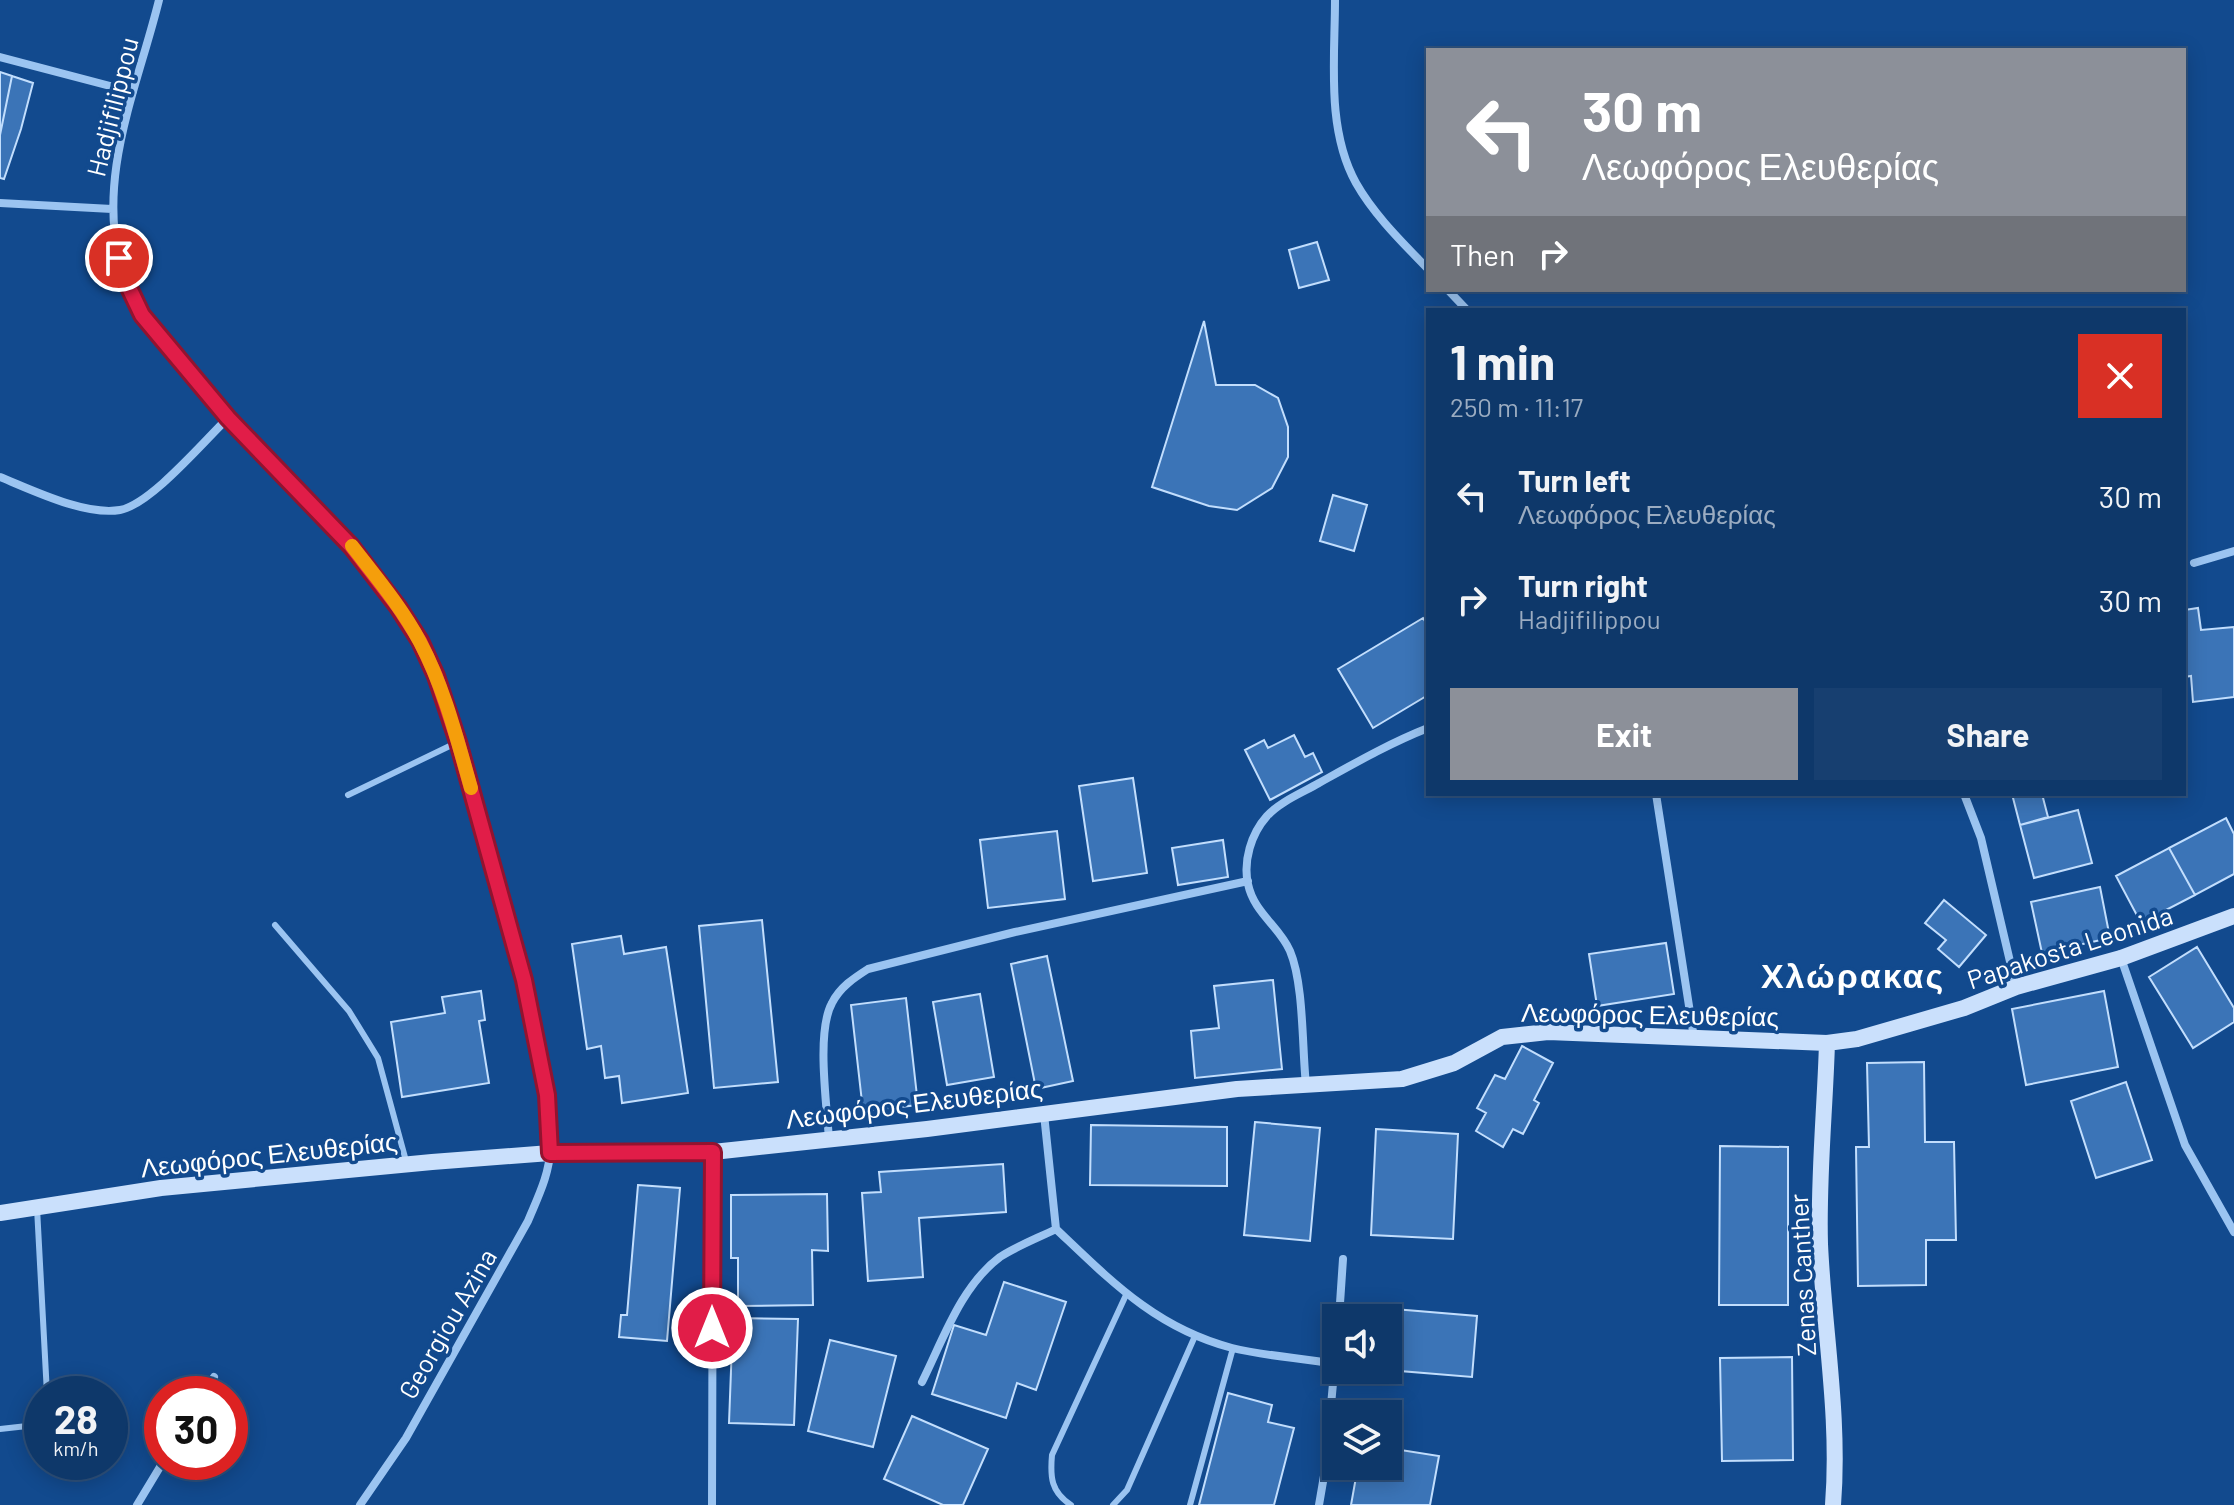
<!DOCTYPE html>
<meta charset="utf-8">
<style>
body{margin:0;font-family:Barlow,sans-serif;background:#173f70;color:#f1f3f6;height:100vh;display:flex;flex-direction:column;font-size:30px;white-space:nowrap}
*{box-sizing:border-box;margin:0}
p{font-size:26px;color:#9bacc1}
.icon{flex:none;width:44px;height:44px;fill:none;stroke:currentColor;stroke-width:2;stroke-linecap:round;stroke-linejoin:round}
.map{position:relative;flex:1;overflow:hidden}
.drawer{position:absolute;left:1426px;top:308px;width:760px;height:488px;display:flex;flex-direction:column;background:#0e386a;border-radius:0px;box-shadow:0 4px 20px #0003,0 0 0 2px #2e527e}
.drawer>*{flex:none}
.guide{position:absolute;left:1426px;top:48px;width:760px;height:244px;border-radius:0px;box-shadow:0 4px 20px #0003,0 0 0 2px #2e527e;background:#8c9099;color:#fff;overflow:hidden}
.fabs{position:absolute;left:1322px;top:1304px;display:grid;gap:16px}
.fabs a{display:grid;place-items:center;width:80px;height:80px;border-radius:0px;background:#0e386a;box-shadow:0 4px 20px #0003,0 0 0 2px #2e527e;font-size:40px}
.speed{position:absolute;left:24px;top:1376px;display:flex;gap:16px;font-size:40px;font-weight:700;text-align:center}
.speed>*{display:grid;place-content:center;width:104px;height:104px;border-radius:50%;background:#0e386a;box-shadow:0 4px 20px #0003,0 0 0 2px #2e527e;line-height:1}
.speed small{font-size:20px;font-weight:400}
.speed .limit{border:12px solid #d22;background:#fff;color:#111}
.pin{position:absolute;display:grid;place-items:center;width:68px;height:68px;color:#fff;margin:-34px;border:4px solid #fff;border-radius:50%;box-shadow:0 2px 8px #0007}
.me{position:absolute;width:88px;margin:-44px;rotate:0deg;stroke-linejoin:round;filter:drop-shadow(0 0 6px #0008)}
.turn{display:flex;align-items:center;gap:28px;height:168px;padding:0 24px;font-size:36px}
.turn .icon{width:104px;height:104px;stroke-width:2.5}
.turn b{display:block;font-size:56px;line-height:68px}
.then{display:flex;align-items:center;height:76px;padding:0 24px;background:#0003;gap:16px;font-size:30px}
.round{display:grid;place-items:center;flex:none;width:84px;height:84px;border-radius:0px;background:#173f70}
.summary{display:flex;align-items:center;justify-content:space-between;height:136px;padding:0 24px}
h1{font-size:48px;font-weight:700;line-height:60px}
.cta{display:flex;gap:16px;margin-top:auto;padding:16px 24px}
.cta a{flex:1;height:92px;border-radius:0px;background:#8c9099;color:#fff;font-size:32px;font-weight:700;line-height:92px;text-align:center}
.cta a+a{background:#173f70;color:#f1f3f6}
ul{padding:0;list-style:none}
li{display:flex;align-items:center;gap:24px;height:104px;padding:0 24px}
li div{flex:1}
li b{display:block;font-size:30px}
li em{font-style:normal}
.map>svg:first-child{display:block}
.building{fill:#3b74b7;stroke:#c2defd;stroke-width:2}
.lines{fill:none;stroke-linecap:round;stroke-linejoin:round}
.lane{stroke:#9bc4f1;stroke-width:6}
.street{stroke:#9bc4f1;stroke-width:8}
.secondary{stroke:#cae0fc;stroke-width:16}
.route-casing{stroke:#92132f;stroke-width:20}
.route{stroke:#e11d48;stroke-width:14}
.slow{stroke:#f59e0b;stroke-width:14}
.labels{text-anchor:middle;stroke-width:7;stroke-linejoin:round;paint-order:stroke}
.street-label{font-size:26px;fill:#fff;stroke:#124a8e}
.district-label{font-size:34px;font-weight:bold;letter-spacing:2px;fill:#fff;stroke:#124a8e}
</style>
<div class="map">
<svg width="2234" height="1505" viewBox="0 0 2234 1505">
<rect width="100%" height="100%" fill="#124a8e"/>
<!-- building -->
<path class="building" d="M 0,72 L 12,76 L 0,135 Z
M 12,76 L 33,83 L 21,129 L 4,179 L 0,178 L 0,135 Z
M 1317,242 L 1329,280 L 1299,288 L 1289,250 Z
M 1204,321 L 1216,385 L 1255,385 L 1278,398 L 1288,427 L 1288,457 L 1272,488 L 1237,510 L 1209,506 L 1152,487 Z
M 1333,495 L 1367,505 L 1354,551 L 1320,541 Z
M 2198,608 L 2201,630 L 2234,627 L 2234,697 L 2193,702 L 2191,676 L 2184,677 L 2184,610 Z
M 1423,618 L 1428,626 L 1428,695 L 1373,728 L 1338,669 Z
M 1294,735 L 1305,757 L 1313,753 L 1322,772 L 1270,800 L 1245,750 L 1264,740 L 1268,748 Z
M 1133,778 L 1147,873 L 1093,881 L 1079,786 Z
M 2012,794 L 2042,794 L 2048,817 L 2020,825 Z
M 2078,810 L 2092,863 L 2034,878 L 2020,825 Z
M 2226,818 L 2234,834 L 2234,874 L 2195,895 L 2169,848 Z
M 1057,831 L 1065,899 L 988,908 L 980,840 Z
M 1223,840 L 1228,877 L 1178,885 L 1172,848 Z
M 2169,848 L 2195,895 L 2141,923 L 2116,876 Z
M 2100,887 L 2110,938 L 2042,953 L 2031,902 Z
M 1944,900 L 1986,935 L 1959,967 L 1938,949 L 1946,940 L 1925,923 Z
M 762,920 L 778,1082 L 714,1088 L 699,926 Z
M 621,936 L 624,954 L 666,947 L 688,1093 L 622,1103 L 619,1076 L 605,1078 L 601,1046 L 587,1049 L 572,944 Z
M 1666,943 L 1674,994 L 1597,1006 L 1589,954 Z
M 2197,947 L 2234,1008 L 2234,1022 L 2193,1048 L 2149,977 Z
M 1047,956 L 1073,1081 L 1036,1089 L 1011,964 Z
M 1273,980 L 1282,1069 L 1195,1078 L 1191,1031 L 1219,1028 L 1214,986 Z
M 481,991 L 485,1020 L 479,1021 L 489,1083 L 402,1097 L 391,1022 L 445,1013 L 442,997 Z
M 2104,991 L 2118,1067 L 2026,1085 L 2012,1009 Z
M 980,994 L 994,1077 L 947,1085 L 933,1002 Z
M 906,998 L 918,1105 L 863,1111 L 851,1005 Z
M 1522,1046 L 1553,1063 L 1534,1100 L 1539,1103 L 1523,1134 L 1513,1129 L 1503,1147 L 1476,1131 L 1486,1113 L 1477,1108 L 1495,1075 L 1505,1079 Z
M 1924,1062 L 1925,1142 L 1954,1142 L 1956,1240 L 1926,1240 L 1926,1285 L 1858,1286 L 1856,1147 L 1869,1147 L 1867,1063 Z
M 2126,1082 L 2152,1160 L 2096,1178 L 2071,1101 Z
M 1255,1122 L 1320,1128 L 1310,1241 L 1244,1235 Z
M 1091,1125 L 1227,1127 L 1227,1186 L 1090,1185 Z
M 1376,1129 L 1458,1134 L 1453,1239 L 1371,1235 Z
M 1720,1146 L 1788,1147 L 1788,1305 L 1719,1305 Z
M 1003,1164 L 1006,1212 L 919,1218 L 923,1277 L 868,1281 L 862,1193 L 881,1192 L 879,1172 Z
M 638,1185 L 680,1188 L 667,1341 L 619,1337 L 621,1315 L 627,1315 Z
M 827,1194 L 828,1251 L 812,1250 L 813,1305 L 738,1306 L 738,1258 L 731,1258 L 731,1195 Z
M 1004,1282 L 1066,1302 L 1036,1390 L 1017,1383 L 1006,1418 L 932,1394 L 954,1325 L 986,1335 Z
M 1394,1309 L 1477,1316 L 1472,1377 L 1388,1370 Z
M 733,1318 L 798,1319 L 794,1425 L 729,1423 Z
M 830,1340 L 896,1356 L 873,1447 L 808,1431 Z
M 1792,1357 L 1793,1460 L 1722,1461 L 1720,1358 Z
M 1228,1393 L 1272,1405 L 1268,1422 L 1294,1428 L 1274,1505 L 1199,1505 Z
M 912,1416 L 988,1449 L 963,1505 L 943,1505 L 884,1479 Z
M 1388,1448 L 1439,1456 L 1430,1505 L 1351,1505 L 1358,1466 L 1388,1466 Z"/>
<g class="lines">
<!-- lane -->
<path class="lane" d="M 348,795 L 458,742
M 275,925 L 349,1011 L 378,1058 L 406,1161
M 37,1208 L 47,1394
M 0,1429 L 36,1425 L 42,1409
M 1071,1505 C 1051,1492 1050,1477 1052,1455 L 1126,1295
M 1113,1505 L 1127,1490 L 1195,1336
M 1190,1505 L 1233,1348"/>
<!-- street -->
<path class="street" d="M 159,0 C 137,89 94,181 123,273 C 134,308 159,335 182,363 C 198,382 213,402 230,420 C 271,463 316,502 353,548 C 377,578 403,609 420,643 C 454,706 469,781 488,850 C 515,947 551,1048 550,1149 C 550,1174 537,1199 528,1221 L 406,1438 L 360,1505
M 1335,0 C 1335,59 1326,129 1356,183 C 1374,215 1403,243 1428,269
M 0,57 L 133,92
M 0,203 L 112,209
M 1448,290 L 1467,310
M 0,477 C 32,490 85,516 120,510 C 151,504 203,442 228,418
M 2194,563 L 2234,551
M 1656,794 L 1694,1038
M 1964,794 L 1981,838 L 2016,987
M 2121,958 L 2185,1145 L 2234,1232
M 1306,1085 C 1302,1048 1304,984 1290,951 C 1279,926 1254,913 1248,884 C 1243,861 1251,834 1267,816 C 1281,801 1302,793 1319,783 C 1355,763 1390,743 1428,728
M 829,1140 C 827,1106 816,1032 832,1003 C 840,987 854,978 868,969 L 1015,932 L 1248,881
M 1056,1229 C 1111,1281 1156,1328 1232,1348 C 1265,1356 1301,1358 1335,1364
M 1339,1318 L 1343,1259
M 922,1382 C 943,1340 961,1286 1000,1257 C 1017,1246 1038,1238 1056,1229 L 1044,1114
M 204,1394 L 214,1377
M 137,1505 L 163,1462
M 712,1505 L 713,1152
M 1319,1505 L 1325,1470 L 1336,1351"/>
<!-- secondary -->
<path class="secondary" d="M 1827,1043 C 1825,1110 1818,1178 1820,1244 C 1824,1332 1840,1417 1833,1505
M 0,1213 L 161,1188 L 432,1162 L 550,1153 L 713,1152 L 927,1129 L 1237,1089 L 1402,1079 L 1454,1063 L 1502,1037 L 1548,1032 L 1827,1043 L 1857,1039 L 1964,1008 L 2016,987 L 2121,958 L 2234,916"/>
</g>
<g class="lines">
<defs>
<path id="route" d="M 119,258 L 123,275 L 142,315 L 228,418 L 351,546 L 398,607 L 420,641 L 436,676 L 458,742 L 524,980 L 547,1095 L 550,1153 L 713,1152 L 712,1328"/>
</defs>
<!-- route casing -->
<use href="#route" class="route-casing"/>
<!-- route -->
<use href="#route" class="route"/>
<!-- slow -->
<path class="slow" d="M 352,546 C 376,577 402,608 420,642 C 444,687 457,739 471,788"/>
</g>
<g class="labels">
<!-- street labels -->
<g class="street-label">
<text transform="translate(113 107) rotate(-76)" y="9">Hadjifilippou</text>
<text transform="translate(2070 948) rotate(-18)" y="9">Papakosta Leonida</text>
<text transform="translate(1650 1015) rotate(1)" y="9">Λεωφόρος Ελευθερίας</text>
<text transform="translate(914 1104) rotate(-7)" y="9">Λεωφόρος Ελευθερίας</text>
<text transform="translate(269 1155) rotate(-6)" y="9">Λεωφόρος Ελευθερίας</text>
<text transform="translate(1803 1275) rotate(-93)" y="9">Zenas Canther</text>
<text transform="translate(448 1324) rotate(-60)" y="9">Georgiou Azina</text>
</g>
<!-- district labels -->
<g class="district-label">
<text x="1853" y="988">Χλώρακας</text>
</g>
</g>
</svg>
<div class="fabs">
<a><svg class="icon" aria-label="sound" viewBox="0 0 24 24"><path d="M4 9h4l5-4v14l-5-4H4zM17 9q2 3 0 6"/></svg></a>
<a><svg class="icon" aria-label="layers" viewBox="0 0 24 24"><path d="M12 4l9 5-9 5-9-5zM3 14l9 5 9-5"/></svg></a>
</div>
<div class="speed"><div>28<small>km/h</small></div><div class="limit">30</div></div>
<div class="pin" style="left:119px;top:258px;background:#d93025"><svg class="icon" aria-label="arrive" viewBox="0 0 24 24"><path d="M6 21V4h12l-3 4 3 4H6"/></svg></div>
<svg class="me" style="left:712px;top:1328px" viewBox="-20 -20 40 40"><circle r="17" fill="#e11d48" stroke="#fff" stroke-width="3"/><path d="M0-11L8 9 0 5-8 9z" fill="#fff"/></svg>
<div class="guide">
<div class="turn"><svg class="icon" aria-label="left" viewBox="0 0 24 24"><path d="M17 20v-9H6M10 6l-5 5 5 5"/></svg><div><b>30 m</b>Λεωφόρος Ελευθερίας</div></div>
<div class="then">Then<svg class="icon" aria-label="right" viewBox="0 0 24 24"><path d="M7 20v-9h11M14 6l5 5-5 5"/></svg></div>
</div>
<section class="drawer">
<div class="summary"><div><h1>1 min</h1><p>250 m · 11:17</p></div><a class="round" style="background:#d93025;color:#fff"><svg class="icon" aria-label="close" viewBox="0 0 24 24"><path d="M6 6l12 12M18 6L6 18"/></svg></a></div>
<ul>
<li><svg class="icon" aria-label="left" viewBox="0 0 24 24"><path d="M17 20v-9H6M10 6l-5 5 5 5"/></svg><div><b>Turn left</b><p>Λεωφόρος Ελευθερίας</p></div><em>30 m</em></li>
<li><svg class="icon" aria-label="right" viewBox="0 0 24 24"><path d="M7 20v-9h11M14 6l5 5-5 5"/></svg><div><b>Turn right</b><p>Hadjifilippou</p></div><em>30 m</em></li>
</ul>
<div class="cta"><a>Exit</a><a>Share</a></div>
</section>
</div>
